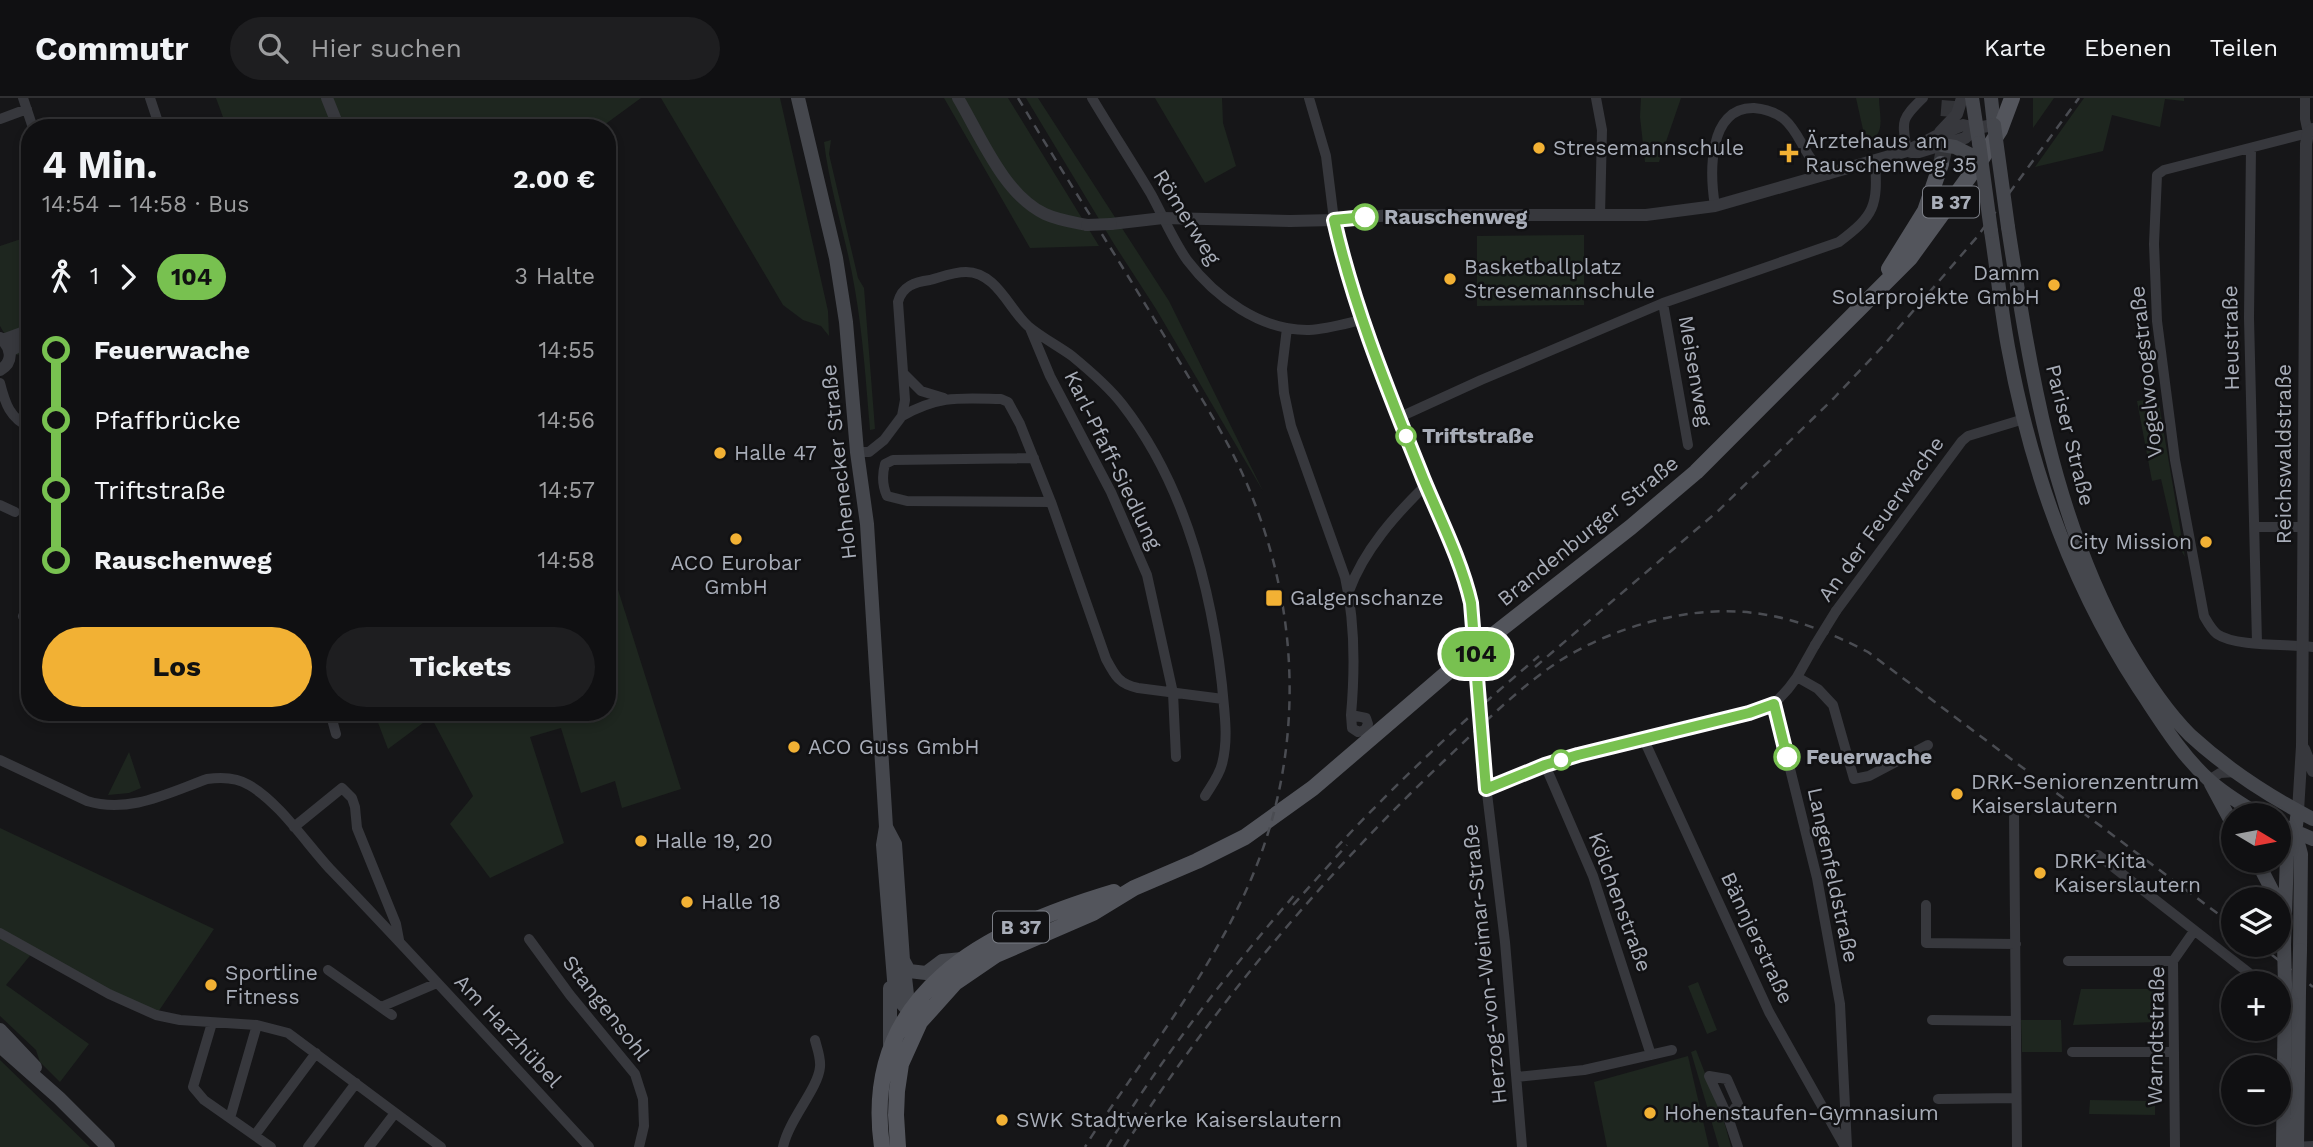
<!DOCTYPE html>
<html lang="de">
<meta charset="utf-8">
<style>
:root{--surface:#101012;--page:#1e1e20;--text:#f1f3f6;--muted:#9c9d9f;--line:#303032;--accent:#f2b134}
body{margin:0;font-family:"Work Sans",sans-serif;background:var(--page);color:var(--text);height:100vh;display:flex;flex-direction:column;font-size:26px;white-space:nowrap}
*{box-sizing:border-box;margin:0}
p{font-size:23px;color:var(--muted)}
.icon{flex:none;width:38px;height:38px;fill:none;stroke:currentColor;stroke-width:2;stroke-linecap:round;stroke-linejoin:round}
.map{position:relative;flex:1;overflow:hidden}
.sheet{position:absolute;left:21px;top:21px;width:595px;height:602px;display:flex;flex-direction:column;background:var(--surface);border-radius:28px;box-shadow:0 4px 10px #0003,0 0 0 2px var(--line)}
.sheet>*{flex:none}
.badge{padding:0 14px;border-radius:23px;font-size:24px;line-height:46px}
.needle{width:46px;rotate:100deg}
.buttons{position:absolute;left:2221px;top:705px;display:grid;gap:14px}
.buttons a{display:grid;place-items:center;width:70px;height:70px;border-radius:50%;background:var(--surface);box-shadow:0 4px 10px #0003,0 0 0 2px var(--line);font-size:35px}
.map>.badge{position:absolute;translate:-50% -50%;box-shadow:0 0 0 4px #fff}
.legs{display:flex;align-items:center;gap:10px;height:77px;padding:0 21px;font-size:23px}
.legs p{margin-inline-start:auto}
.overview{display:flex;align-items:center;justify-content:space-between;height:119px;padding:0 21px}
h1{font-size:38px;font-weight:700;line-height:52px}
.button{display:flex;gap:14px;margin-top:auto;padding:14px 21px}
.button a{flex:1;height:80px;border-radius:42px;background:var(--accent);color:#111;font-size:28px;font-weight:700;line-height:80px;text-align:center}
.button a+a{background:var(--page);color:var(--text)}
ul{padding:0 21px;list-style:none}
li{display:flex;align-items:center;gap:24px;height:70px;font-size:26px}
li i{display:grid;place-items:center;width:10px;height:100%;margin:0 9px;background:currentColor}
li i::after{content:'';width:18px;height:18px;margin:-9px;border:5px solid;border-radius:50%;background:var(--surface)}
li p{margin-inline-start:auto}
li:first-child i{background:linear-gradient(#0000 50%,currentColor 0)}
li:last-child i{background:linear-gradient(currentColor 50%,#0000 0)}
header{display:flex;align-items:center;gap:42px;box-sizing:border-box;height:98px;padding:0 35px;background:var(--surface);border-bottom:2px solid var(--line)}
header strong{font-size:33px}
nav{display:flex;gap:38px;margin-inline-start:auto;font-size:24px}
.search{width:490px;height:63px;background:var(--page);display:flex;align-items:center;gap:18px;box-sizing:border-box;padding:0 24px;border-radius:38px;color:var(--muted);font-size:26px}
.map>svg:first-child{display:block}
.green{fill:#1e261f}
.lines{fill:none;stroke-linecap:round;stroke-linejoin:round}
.primary-tunnel{stroke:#333438;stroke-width:16;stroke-dasharray:16 8;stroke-linecap:butt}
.minor{stroke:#37383d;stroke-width:10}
.tertiary{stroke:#37383d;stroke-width:12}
.secondary{stroke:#45474d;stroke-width:14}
.primary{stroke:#53555c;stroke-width:16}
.rail{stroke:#4a4c52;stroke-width:2.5;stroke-dasharray:9 7;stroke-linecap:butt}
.minor-bridge{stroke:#37383d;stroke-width:10}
.tertiary-bridge{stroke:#37383d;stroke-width:12}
.secondary-bridge{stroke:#45474d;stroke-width:14}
.line-1-casing{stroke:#fff;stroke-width:16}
.line-1{stroke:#78c150;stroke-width:10}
.poi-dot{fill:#f2b134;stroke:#111113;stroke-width:2.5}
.stop-1-dot{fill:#fff;stroke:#78c150;stroke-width:3.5}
.labels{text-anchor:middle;stroke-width:5;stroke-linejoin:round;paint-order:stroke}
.shield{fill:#111113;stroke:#7b7e86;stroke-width:2}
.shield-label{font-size:19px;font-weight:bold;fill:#a8adb8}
.poi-label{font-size:21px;fill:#a8adb8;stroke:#111113;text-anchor:start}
.street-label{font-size:21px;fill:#a8adb8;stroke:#111113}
.stop-label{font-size:21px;font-weight:bold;fill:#a8adb8;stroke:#111113;text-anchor:start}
</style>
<header>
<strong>Commutr</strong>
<div class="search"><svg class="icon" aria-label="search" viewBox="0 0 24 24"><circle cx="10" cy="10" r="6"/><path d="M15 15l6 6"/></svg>Hier suchen</div>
<nav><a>Karte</a><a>Ebenen</a><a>Teilen</a></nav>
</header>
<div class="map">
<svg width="2313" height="1049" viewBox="0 0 2313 1049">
<rect width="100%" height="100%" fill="#161618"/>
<path class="green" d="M216,0H641L600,30H227Z
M661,0H780L828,213L829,238L821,228L803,222L783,207Z
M944,0H1008L1099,148L1030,150Z
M1026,0H1038L1169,203L1263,393L1156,211L1114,146Z
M1155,0H1222L1223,25L1236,68L1205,85Z
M1641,0H1681L1659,64H1645L1640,19Z
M1856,0H1879C1879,15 1886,36 1870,42L1864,36Z
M2033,0H2054L2033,30Z
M2084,0H2184V3L2165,1L2160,29L2112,17L2103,53L2035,69Z
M831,42L829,56L858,180L864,190L875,331L870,332C866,285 863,238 855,192C847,142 830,94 824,44Z
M1584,137V207L1477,208V138Z
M30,138V254L17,257L0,228V148Z
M2158,300L2185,459L2175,442L2161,381L2152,383L2137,303Z
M607,457L681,691L622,710L615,683L581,695L561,630L530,639L564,745L490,780L450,726L473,698L431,619L388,651L374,614H607Z
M129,654L141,690L129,695L108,697Z
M0,730L214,831L156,917L33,854L6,887L89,946L60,984L40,964L36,952L0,918Z
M1698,884L1717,932L1707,936L1688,888Z
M2081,891H2158L2156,924L2073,927Z
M2021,922H2061L2062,954H2022Z
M1696,952L1725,1027L1731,1049H1719L1691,954Z
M1688,958L1709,1049H1607L1594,984Z
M0,962L90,1049H0Z
M2090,1002L2155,1003V1017L2089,1016Z"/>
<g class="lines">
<path class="primary-tunnel" d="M1941,66L1947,37L1950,0"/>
<path class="minor" d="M23,0L33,30
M150,0L160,30
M1092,0C1111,32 1132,64 1151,96C1163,118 1173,142 1187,162C1215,199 1261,233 1309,232C1327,231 1344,226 1361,222
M1309,0L1326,58L1334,122L1343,162L1361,222L1416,362L1466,483L1471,505L1473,527
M1596,0L1602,32L1600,118
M2305,0V21L2308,35L2164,72L2157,77L2154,146L2157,223L2175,362L2204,518C2208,525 2211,531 2217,536C2235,549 2289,546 2313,549
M0,21L27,11
M2251,50L2249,220L2257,545
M1907,53C1902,23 1900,22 1923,0
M1715,108C1710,77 1707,9 1754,10C1766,11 1775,14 1784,21C1797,32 1802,49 1812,62C1816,67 1823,72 1828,77
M1663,205L1688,347
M1030,230L1050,278L1111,394L1147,477L1173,595L1176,659
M1287,230L1282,271L1284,295L1291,328L1345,479C1355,523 1355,572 1351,617
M904,276L921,293L944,300
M0,285C5,305 10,321 30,329
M902,318C940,297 959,300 1001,301L1008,304L1020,326L1051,404L1106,561C1115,578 1119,586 1138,590L1223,601
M1400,319L1481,282L1663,205L1839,144C1875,117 1878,108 1875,63
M857,354H869L884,342L902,318L905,302L898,204C902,188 915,184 930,182C941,179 954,174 966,174C996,174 1009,211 1028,228C1041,239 1058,248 1072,258C1089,272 1108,288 1122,306C1183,384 1211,489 1222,587C1224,612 1229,640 1222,666C1219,678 1211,688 1205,698
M1034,360L893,362L885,366C882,377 882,387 887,398L907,403L1051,404
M0,407L15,414
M2255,429H2303
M1349,493C1364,452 1395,417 1426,387
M30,503L23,518L30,522
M1836,513L1962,343L1968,338L2024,321
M1797,579L1818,591L1833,607L1854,681L1869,678L1928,647
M1774,606L1817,780L1840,906L1847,1049
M330,614L336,636
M1351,617L1366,620L1368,626L1365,632L1358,634L1352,630Z
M1644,642L1769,914L1845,1049
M0,662L87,703C129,716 168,695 207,681C221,679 236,679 249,687C279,704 306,745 330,771C418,862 503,956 589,1049
M1545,667L1593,778L1651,957
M2209,682L2220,675L2236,674
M1486,687L1505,844L1522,1049
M1486,691L1545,667L1578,657L1749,615L1774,606L1788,591L1797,579L1815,547
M2014,714L2017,1049
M294,729L342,690L352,700L355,709L357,730L396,826L399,842
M2098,757L2249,875
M1926,807V845L2016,846
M0,835L109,896L156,917L180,922L257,927L288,935L441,1049
M529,841L570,897L635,976L643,1001L644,1028L639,1049
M2068,863H2173
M328,872L392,917
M381,909L437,885
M1932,922L2016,923
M212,925L193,989L204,1002L271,1049
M2072,954H2174
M1517,979L1584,972L1672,952
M1938,1001L2016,1000
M1728,1019L1738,1006L1727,981L1709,978L1728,1019L1738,1049
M230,1020L257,927
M255,1037L316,955
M308,1049L356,985
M369,1049L395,1015
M783,1049C789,1021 818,991 820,969C821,960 817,950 815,942
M2175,1049L2173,863L2194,833
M2293,1049L2313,1048"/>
<path class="tertiary" d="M327,0L339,30
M958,0C980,37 1004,97 1045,116C1058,122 1072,124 1087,127
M1940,34L1957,16L1962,0
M1911,54H1919L1965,40L1976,30
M1111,126L1163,120L1290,123L1334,122L1391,117H1646L1715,108L1907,53L1936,38L1963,27L1976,30L1994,27
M0,240C12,249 14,264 0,272
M3,242L30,232
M10,253L30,241
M2304,651L2313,673
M2298,713L2302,648L2306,46L2308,35L2313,31"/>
<path class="secondary" d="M798,0L836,160L846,224L857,354L867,426L886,729L883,747L895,894L900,903L916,921
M1972,0L1979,45
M1991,0L1994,27
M1942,47L1955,49L1973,58
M2008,129C2030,272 2053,419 2125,547C2143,578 2164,611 2190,637C2226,670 2270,699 2313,721
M1991,133C1997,172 2001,211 2008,249C2030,369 2071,486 2138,589C2159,620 2180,656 2209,682C2224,696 2243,707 2261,718
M2211,686L2233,727
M2278,726L2313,741
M886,729L895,746L903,862L909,914
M2295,734L2301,756L2300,852
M2257,763L2277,802
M2284,847L2287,756L2295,734L2298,713
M903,862L909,873L926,875L942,863L962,861
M890,890V946
M0,932L35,969
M0,948L59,1000L108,1049
M2283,1049L2285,887
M2297,1049L2299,894"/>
<path class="primary" d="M1889,171L1925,113L1941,66
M882,1049C860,894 987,832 1114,794
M898,1049L896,1017L897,993L901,966L920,924L955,885L996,857L1093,815L1134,790L1197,763L1245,739L1313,690L1469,556L1631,429L1696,374L1910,160L1979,65L2000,32L2012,0"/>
<path class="rail" d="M1018,0C1068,84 1122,166 1172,251C1200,299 1233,348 1253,401C1301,522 1303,658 1252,779C1222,850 1178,913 1134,976C1118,1000 1100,1024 1085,1049
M1535,569L1718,413L1834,300L1883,248L1977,139L2079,0
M1336,750C1400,681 1468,618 1539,558
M1293,807L1347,747
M2259,847L2313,889
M1107,1049C1162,959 1228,874 1297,794
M1124,1049C1213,908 1324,777 1445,662C1479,630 1513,595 1552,568C1582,547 1619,532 1653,523C1736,502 1794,516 1868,554L2233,827"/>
<path class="minor-bridge" d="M1473,527L1485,679
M1815,547L1836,513"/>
<path class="tertiary-bridge" d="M1087,127L1111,126"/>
<path class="secondary-bridge" d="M1994,27L2008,129
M1979,45L1991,133
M2284,847L2285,887
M2299,894L2300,852"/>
</g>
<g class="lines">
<g class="line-1-casing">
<path id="line-1" d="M1365,119L1334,122C1354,211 1389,295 1423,380C1440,421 1461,462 1471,505L1486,691L1545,667L1578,657L1749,615L1774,606L1787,659"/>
</g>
<use href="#line-1" class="line-1"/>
</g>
<g class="poi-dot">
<circle cx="1539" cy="50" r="7"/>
<path d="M1785.5 44.5h7v7h7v7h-7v7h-7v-7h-7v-7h7z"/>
<circle cx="1450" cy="181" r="7"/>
<circle cx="2054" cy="187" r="7"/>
<circle cx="720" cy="355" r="7"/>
<circle cx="736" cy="441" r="7"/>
<circle cx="2206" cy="444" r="7"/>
<rect x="1265" y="491" width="18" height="18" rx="3.5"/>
<circle cx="794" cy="649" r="7"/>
<circle cx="1957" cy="696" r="7"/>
<circle cx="641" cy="743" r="7"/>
<circle cx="2040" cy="775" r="7"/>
<circle cx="687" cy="804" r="7"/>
<circle cx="211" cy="887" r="7"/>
<circle cx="1650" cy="1015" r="7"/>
<circle cx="1002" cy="1022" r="7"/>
</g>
<g class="stop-1-dot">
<circle cx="1365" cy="119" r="12"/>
<circle cx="1406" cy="338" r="9"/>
<circle cx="1787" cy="659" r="12"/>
<circle cx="1561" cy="662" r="9"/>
</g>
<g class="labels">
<g class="shield">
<rect x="1923" y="88.5" width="56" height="31" rx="5"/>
<rect x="993" y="813.5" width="56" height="31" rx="5"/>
</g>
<g class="shield-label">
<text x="1951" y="111">B 37</text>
<text x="1021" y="836">B 37</text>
</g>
<g class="poi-label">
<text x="1805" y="50">Ärztehaus am<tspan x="1805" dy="24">Rauschenweg 35</tspan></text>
<text x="1553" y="57">Stresemannschule</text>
<text x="1464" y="176">Basketballplatz<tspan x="1464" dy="24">Stresemannschule</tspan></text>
<text x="2040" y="182" text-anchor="end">Damm<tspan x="2040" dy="24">Solarprojekte GmbH</tspan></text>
<text x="734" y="362">Halle 47</text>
<text x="2192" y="451" text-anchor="end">City Mission</text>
<text x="736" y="472" text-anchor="middle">ACO Eurobar<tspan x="736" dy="24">GmbH</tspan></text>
<text x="1290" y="507">Galgenschanze</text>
<text x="808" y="656">ACO Guss GmbH</text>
<text x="1971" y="691">DRK-Seniorenzentrum<tspan x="1971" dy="24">Kaiserslautern</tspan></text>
<text x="655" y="750">Halle 19, 20</text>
<text x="2054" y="770">DRK-Kita<tspan x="2054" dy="24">Kaiserslautern</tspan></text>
<text x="701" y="811">Halle 18</text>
<text x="225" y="882">Sportline<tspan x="225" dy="24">Fitness</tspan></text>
<text x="1664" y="1022">Hohenstaufen-Gymnasium</text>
<text x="1016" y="1029">SWK Stadtwerke Kaiserslautern</text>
</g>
<g class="street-label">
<text transform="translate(1187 119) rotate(58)" y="7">Römerweg</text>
<text transform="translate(2231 240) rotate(-91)" y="7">Heustraße</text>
<text transform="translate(1695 273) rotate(80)" y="7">Meisenweg</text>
<text transform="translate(2146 274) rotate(-96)" y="7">Vogelwoogstraße</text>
<text transform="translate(2070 337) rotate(76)" y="7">Pariser Straße</text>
<text transform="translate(2284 356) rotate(-90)" y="7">Reichswaldstraße</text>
<text transform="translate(1113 362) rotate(64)" y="7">Karl-Pfaff-Siedlung</text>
<text transform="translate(839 364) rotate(-96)" y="7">Hohenecker Straße</text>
<text transform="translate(1881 421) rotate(-54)" y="7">An der Feuerwache</text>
<text transform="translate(1588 433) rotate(-39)" y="7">Brandenburger Straße</text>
<text transform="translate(1833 777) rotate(78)" y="7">Langenfeldstraße</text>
<text transform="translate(1620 804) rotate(70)" y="7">Kölchenstraße</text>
<text transform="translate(1757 840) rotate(65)" y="7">Bännjerstraße</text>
<text transform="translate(1485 866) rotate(-96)" y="7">Herzog-von-Weimar-Straße</text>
<text transform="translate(606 910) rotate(52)" y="7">Stangensohl</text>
<text transform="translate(508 933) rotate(47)" y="7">Am Harzhübel</text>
<text transform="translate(2156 938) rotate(-89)" y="7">Warndtstraße</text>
</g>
<g class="stop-label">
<text x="1384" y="126">Rauschenweg</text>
<text x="1422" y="345">Triftstraße</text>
<text x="1806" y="666">Feuerwache</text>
</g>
</g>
</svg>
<div class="buttons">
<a><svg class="needle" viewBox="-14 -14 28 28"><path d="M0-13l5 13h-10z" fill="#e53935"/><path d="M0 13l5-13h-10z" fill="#9c9d9f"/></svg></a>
<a><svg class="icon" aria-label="layers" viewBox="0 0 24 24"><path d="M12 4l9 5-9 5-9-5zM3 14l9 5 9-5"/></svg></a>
<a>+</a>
<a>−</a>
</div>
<b class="badge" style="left:1476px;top:556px;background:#78c150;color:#111">104</b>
<section class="sheet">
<div class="overview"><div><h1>4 Min.</h1><p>14:54 – 14:58 · Bus</p></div><b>2.00 €</b></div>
<div class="legs"><svg class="icon" aria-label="walk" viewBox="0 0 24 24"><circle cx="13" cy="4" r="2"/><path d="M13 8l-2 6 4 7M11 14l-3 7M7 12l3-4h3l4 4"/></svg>1<svg class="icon" aria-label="forward" viewBox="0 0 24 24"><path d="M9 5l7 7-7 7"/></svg><b class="badge" style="background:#78c150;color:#111">104</b><p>3 Halte</p></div>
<ul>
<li><i style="color:#78c150"></i><b>Feuerwache</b><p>14:55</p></li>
<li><i style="color:#78c150"></i><span>Pfaffbrücke</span><p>14:56</p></li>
<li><i style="color:#78c150"></i><span>Triftstraße</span><p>14:57</p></li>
<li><i style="color:#78c150"></i><b>Rauschenweg</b><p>14:58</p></li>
</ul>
<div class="button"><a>Los</a><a>Tickets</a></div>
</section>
</div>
